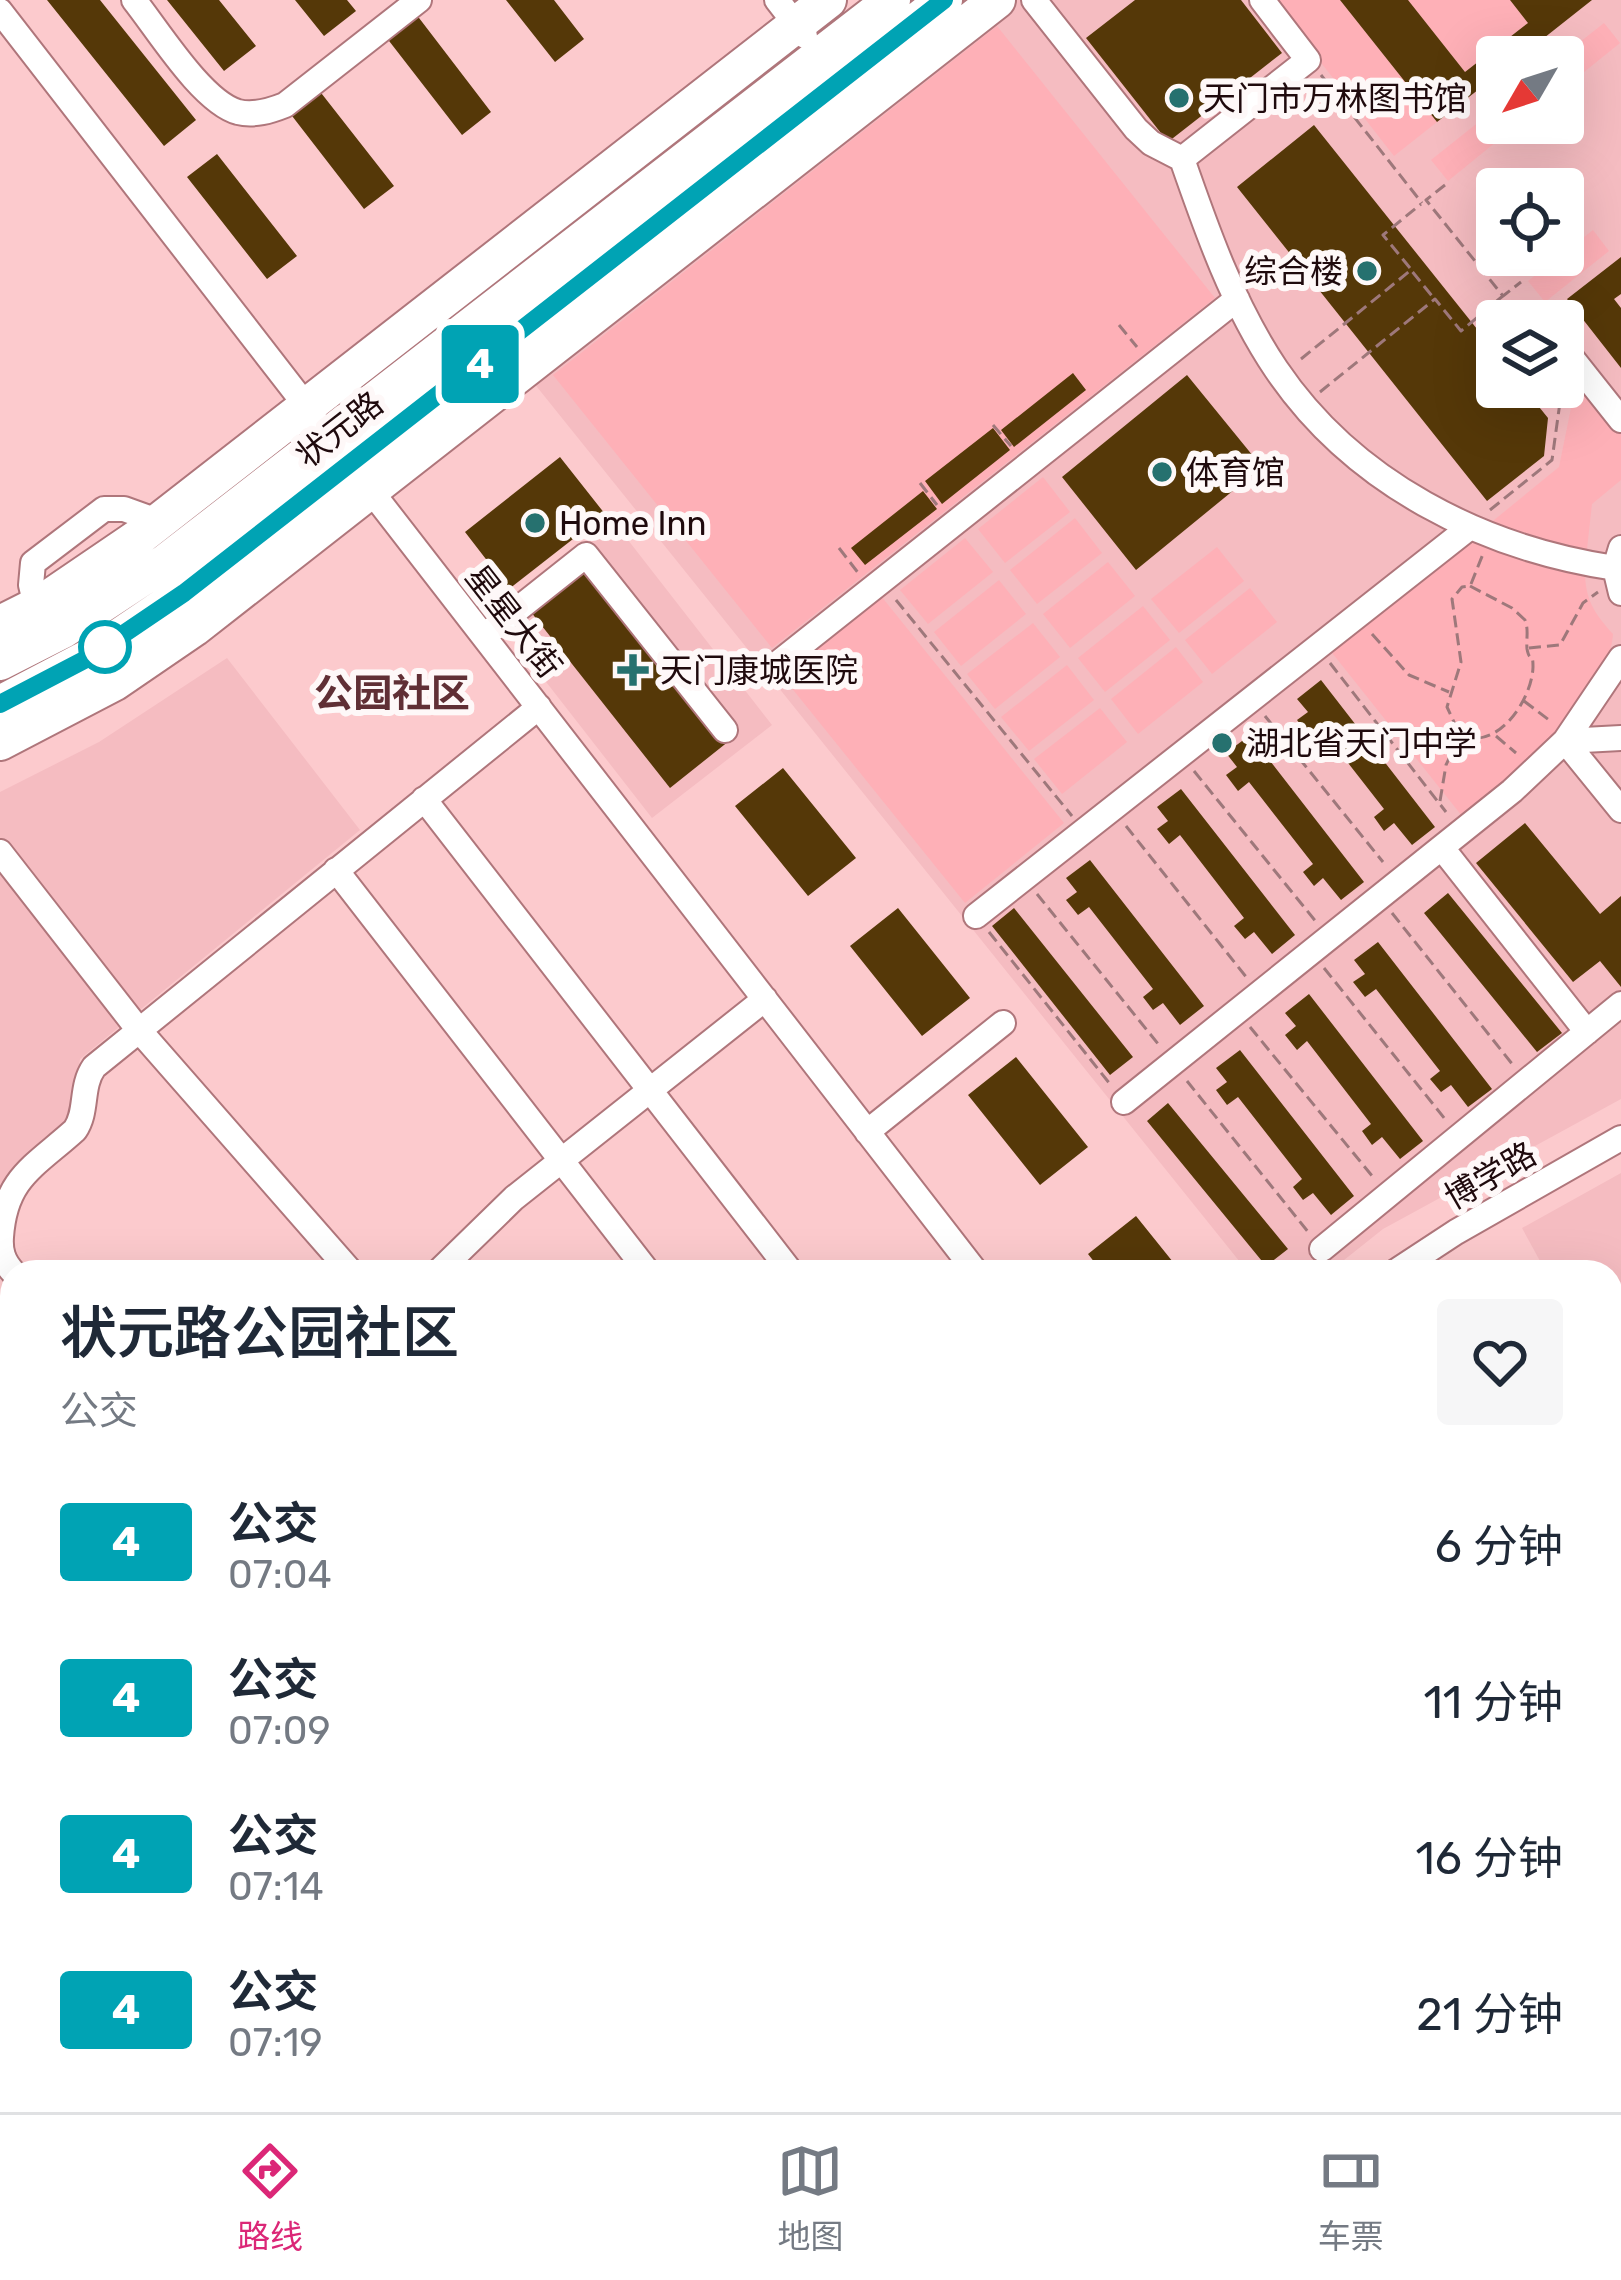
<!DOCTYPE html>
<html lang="zh">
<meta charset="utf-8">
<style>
:root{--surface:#fff;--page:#f6f6f7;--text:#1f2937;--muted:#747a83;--line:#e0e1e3;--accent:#db2777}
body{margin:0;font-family:Rubik,"Noto Sans SC",sans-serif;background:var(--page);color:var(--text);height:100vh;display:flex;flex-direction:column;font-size:45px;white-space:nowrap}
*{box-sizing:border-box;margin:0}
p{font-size:39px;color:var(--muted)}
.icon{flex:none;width:66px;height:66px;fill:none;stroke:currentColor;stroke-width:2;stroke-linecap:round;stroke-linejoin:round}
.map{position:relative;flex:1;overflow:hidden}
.side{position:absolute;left:0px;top:1260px;width:1623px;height:852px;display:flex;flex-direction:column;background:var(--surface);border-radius:36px 36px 0 0;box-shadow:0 12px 48px #0002}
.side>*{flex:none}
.badge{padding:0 24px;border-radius:9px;font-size:42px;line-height:78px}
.needle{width:78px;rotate:231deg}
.controls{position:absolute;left:1476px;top:36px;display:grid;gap:24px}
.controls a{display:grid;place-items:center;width:108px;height:108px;border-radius:12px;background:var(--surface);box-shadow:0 12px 48px #0002;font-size:60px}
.map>.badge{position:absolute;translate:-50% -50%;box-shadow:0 0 0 6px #fff}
.round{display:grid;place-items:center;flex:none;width:126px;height:126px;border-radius:12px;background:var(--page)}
.headline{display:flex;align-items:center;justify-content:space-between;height:204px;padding:0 60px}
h1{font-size:57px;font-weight:600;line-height:90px}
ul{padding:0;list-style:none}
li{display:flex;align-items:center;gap:36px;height:156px;padding:0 60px}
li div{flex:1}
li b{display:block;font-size:45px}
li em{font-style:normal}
li .badge{min-width:132px;font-weight:700;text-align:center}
.menu{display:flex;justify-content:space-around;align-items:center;height:168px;border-top:3px solid var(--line);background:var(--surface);font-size:33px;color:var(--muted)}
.menu a{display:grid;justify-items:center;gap:6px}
.menu .selected{color:var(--accent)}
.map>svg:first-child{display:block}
.built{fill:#f5bcc1;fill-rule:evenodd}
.green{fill:#feb0b7}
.water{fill:#8cbaf1}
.building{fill:#553808}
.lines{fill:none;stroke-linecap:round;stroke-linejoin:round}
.minor-casing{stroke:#af767b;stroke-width:28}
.highway-casing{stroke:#af767b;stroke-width:40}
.path{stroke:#9e787b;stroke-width:3;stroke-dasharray:12 6;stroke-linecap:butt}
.minor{stroke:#fff;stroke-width:24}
.highway{stroke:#fff;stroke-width:36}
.line-casing{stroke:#fff;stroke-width:27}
.line{stroke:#00a3b4;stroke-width:18}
.poi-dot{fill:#26716f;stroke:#fef8f8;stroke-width:4.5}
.stop-dot{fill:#fff;stroke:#00a3b4;stroke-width:6}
.labels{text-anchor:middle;stroke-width:12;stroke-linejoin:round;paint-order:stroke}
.poi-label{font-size:33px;fill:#1f0a0d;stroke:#fef8f8;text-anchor:start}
.street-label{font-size:33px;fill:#1f0a0d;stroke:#fef8f8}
.quarter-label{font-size:39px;font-weight:bold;fill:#602f35;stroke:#fef8f8}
</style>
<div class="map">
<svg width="1621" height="2112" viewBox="0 0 1621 2112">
<rect width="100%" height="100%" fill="#fccacd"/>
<path class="built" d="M1008,0H1621V1099L1383,1229L1329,1272H1248L529,377ZM1497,57H1563V123H1497ZM1497,189H1563V255H1497ZM1497,321H1563V387H1497Z
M614,522L772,725L652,818L494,615Z
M227,658L360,830L80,1059L70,1122L0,1187V792L99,742Z
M1621,1173V1409L1611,1391V1272H1546L1522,1228Z"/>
<path class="green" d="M1272,0H1340L1437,122L1394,156Z
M1408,0H1510L1528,23L1465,72Z
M1604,23L1620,43L1563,89L1561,57Z
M997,26L1215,298L772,648L553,375Z
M1495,109L1497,123H1507L1512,129L1448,181L1431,160Z
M1593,230L1609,251L1545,302L1528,281Z
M1589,390L1621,431V480L1592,504L1586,558L1488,525L1559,467L1572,403Z
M1043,477L1070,512L1005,563L978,529Z
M1075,518L1102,553L1037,604L1010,570Z
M965,538L993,572L928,624L900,590Z
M1471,538L1585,571C1585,599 1594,613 1613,634C1610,695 1511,780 1466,821L1329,649Z
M1217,547L1244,581L1179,633L1151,599Z
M1108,562L1135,596L1070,648L1043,614Z
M999,580L1026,614L961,666L934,632Z
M1250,588L1277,622L1212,674L1185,640Z
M881,596L1064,823L965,903L782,676Z
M1143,606L1170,640L1105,692L1078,658Z
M1033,623L1060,657L995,709L967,674Z
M1176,647L1203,682L1138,734L1111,699Z
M1067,665L1094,700L1029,751L1001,717Z
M1100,708L1127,742L1062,794L1034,759Z
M12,2050V2100H708L723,2112H0V2059Z"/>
<path class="water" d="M0,1595L12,1603V1800L0,1793Z
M79,2100H658L677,2112H70Z"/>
<path class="building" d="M47,0H100L196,120L164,146Z
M167,0H219L256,46L224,71Z
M295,0H347L356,11L324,36Z
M506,0H554L584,39L555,62Z
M1135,0H1241L1282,53L1168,142L1086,38Z
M1340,0H1408L1465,72L1528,23L1510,0H1592L1520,57H1497V75L1437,122Z
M416,14L491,112L462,135L386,37Z
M318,89L394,186L364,209L289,112Z
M1314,125L1497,354V387H1523L1548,418L1544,456L1487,501L1237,187Z
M217,154L297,256L267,279L187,177Z
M1621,257V294L1614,299L1621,308V368L1567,299Z
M1073,373L1086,390L1014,447L1001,430Z
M1187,375L1262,467L1136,570L1062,477Z
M993,428L1010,450L942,504L925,481Z
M560,457L605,514L509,589L465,532Z
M923,491L937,509L865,565L851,548Z
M585,560L729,741L670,788L527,607Z
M1321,680L1435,827L1412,845L1394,823L1384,831L1374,817L1384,809L1320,727L1309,736L1297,720L1308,712L1297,699Z
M1250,735L1364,882L1341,900L1323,878L1314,886L1303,872L1313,864L1249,782L1238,791L1226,775L1237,767L1226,753Z
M783,768L856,858L808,896L735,806Z
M1181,789L1295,935L1272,954L1254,932L1245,939L1234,926L1244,918L1180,835L1169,844L1157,829L1168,821L1157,807Z
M1525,823L1600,914L1621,896V987L1600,961L1573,982L1476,863Z
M1090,860L1204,1006L1180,1025L1163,1003L1153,1010L1143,997L1153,989L1089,907L1078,915L1066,900L1077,892L1066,878Z
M1448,893L1562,1033L1537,1052L1424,913Z
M898,908L970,998L922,1036L850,946Z
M1014,908L1133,1057L1110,1075L992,926Z
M1378,942L1492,1089L1468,1107L1451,1085L1441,1092L1430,1079L1440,1071L1376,989L1365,997L1353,982L1365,974L1354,960Z
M1309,994L1423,1141L1400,1159L1382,1137L1372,1145L1362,1131L1371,1124L1307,1041L1297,1050L1285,1035L1296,1026L1285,1013Z
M1240,1050L1354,1196L1331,1215L1313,1193L1303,1200L1293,1187L1302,1179L1238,1097L1227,1105L1216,1090L1227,1082L1216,1068Z
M1016,1057L1088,1147L1040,1185L968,1095Z
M1168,1103L1288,1249L1266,1266L1147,1121Z
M1136,1216L1181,1272H1102L1088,1254Z"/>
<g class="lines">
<g class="minor-casing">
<path id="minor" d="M134,0C158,30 202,102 238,112C254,116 270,111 285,105L419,0
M777,0L805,36
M1034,0L1136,129L1151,143L1182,159C1207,231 1233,305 1276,369C1353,483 1482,548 1615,568
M0,11L314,416
M1182,159L1308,60L1262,0
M1537,314L1543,321
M1563,347L1621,420
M364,482L976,1272
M1621,548L1615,568L1621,593
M36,606L31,585L33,563L104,509H124L160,522
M484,636L586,555L725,730
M777,664L1237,299
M1565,741L1621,810
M1565,741L1621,738
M424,799L791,1272
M1442,848L1587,1032
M0,852L138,1029L351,1272
M336,870L648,1272
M976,916L1470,527
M1124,1102L1512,791L1565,741L1621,658
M867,1132L1003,1023
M1322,1249L1621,1004
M13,1272C3,1261 0,1251 1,1237C5,1178 34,1167 75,1130C88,1111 80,1087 94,1067L539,707
M438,1272L514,1198L765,999
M1395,1272L1456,1232L1621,1138
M1005,2100L1010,2112
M1140,2100L1149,2112
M1411,2100L1421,2112
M1593,2100L1603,2112"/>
</g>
<g class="highway-casing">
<path id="highway" d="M0,624L42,603L139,537L828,0
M0,662L63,630L166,562L892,0
M0,704L88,658L184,593L944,0
M0,742L115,682L194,628L997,0"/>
</g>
<path class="path" d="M1321,75L1422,203
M1445,185L1426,200L1503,296L1521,282
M1410,268L1383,235L1421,204
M1119,325L1137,347
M1301,359L1411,270L1432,296
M1320,392L1435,299L1461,331L1504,295
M993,425L1011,446
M920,483L937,505
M1490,510L1552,460L1561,395L1555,387
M839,548L859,574
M1471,584L1483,554
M1470,586L1512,608L1525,620C1529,631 1526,638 1527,649C1530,664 1533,650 1533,667C1532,700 1497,752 1460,735L1447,707L1461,662L1452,599L1462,587Z
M896,600L1072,816
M1372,634L1409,675L1449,692
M1529,648L1560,645L1583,603L1598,592
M1330,663L1446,812
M1524,701L1549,720
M1265,716L1383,862
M1496,736L1516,753
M1194,771L1317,923
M1440,801L1446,765L1459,737
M1126,826L1247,978
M1037,894L1159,1045
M1392,913L1513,1065
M989,932L1110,1084
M1324,968L1445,1119
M1250,1027L1373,1177
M1187,1081L1309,1233
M723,2100L738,2112"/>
<use href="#minor" class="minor"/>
<use href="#highway" class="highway"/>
</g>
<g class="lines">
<g class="line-casing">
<path id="line" d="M0,704L88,658L184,593L944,0"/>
</g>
<use href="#line" class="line"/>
</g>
<g class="poi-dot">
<circle cx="1179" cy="98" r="12"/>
<circle cx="1367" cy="271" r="12"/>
<circle cx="1162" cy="472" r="12"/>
<circle cx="535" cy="523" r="12"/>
<path d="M627 652h12v12h12v12h-12v12h-12v-12h-12v-12h12z"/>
<circle cx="1222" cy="743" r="12"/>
</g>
<circle class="stop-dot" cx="105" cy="647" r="24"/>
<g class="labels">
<g class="poi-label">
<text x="1203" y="110">天门市万林图书馆</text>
<text x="1343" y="283" text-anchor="end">综合楼</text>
<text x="1186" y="484">体育馆</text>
<text x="559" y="535">Home Inn</text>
<text x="660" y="682">天门康城医院</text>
<text x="1246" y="755">湖北省天门中学</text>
</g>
<g class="street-label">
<text transform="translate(339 429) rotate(-38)" y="12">状元路</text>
<text transform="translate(514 621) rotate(52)" y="12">星星大街</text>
<text transform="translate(1490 1175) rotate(-30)" y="12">博学路</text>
</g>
<g class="quarter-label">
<text x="392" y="707">公园社区</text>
</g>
</g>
</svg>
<div class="controls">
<a><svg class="needle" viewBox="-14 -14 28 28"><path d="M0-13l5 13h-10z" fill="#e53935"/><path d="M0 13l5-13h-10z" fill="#747a83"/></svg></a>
<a><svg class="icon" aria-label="locate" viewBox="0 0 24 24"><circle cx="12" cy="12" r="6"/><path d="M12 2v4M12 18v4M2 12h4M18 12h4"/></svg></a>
<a><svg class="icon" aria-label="layers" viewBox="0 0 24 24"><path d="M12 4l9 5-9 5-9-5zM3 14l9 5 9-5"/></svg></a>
</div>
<b class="badge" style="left:480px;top:364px;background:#00a3b4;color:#fff">4</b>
<section class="side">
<div class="headline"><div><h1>状元路公园社区</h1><p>公交</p></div><a class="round"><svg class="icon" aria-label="heart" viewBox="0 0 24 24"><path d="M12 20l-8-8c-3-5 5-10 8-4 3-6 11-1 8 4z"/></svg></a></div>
<ul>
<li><span class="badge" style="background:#00a3b4;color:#fff">4</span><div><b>公交</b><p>07:04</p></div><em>6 分钟</em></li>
<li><span class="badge" style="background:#00a3b4;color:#fff">4</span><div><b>公交</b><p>07:09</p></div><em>11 分钟</em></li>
<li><span class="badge" style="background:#00a3b4;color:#fff">4</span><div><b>公交</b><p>07:14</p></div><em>16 分钟</em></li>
<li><span class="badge" style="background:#00a3b4;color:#fff">4</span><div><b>公交</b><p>07:19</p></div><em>21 分钟</em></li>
</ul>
</section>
</div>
<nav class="menu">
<a class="selected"><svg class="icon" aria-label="directions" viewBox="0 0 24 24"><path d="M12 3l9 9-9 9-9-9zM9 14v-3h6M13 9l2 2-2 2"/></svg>路线</a>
<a><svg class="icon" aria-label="map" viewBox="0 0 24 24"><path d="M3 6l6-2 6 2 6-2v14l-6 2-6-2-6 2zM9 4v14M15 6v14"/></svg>地图</a>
<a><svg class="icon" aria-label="tickets" viewBox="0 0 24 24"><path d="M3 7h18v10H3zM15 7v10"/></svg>车票</a>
</nav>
